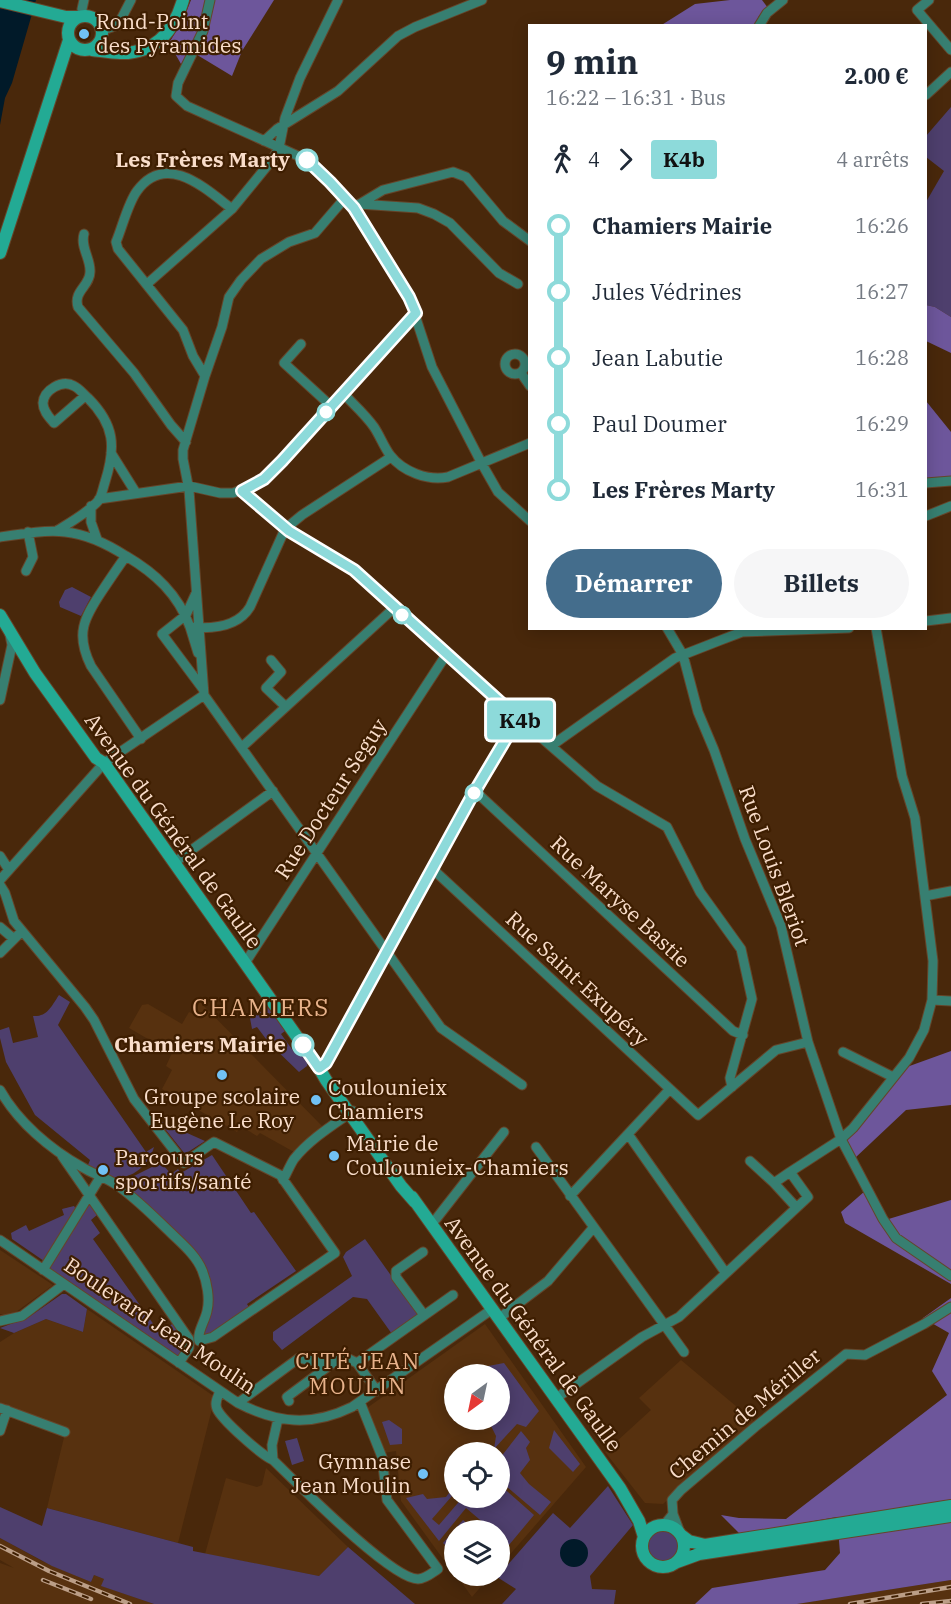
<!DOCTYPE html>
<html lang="fr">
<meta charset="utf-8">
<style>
:root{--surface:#fff;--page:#f6f6f7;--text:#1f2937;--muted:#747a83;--accent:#446d8c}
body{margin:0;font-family:"IBM Plex Serif",serif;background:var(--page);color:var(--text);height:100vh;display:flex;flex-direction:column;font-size:22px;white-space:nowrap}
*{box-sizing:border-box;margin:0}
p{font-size:20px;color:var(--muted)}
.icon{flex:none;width:33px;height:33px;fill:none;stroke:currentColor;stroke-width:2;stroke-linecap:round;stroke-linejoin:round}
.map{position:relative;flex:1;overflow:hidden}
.details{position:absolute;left:528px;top:24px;width:399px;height:606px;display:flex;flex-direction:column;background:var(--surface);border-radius:0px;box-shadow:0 3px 15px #0003}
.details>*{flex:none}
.badge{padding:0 12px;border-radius:4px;font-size:21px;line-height:39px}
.needle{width:39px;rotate:213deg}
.buttons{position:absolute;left:444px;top:1364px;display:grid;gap:12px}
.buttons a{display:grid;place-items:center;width:66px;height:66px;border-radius:50%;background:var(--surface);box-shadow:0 3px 15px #0003;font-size:30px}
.map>.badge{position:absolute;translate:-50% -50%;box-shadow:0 0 0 3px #fff}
.legs{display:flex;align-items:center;gap:9px;height:66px;padding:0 18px;font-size:20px}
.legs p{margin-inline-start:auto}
.headline{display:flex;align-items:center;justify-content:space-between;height:102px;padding:0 18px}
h1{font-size:33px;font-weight:800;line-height:45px}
.button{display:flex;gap:12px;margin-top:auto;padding:12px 18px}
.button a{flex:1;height:69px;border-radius:36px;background:var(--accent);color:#fff;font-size:24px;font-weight:800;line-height:69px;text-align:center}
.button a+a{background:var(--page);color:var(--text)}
ul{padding:0 18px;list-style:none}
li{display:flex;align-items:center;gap:21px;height:66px;font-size:22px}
li i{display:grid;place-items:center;width:9px;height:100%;margin:0 8px;background:currentColor}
li i::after{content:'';width:15px;height:15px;margin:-8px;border:4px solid;border-radius:50%;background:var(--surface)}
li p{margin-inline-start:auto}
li:first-child i{background:linear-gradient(#0000 50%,currentColor 0)}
li:last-child i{background:linear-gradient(currentColor 50%,#0000 0)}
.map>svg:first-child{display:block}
.built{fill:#57310f;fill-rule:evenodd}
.green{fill:#4e3f6d}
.forest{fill:#6d569b}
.water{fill:#011a29}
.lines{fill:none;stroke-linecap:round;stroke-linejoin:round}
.street-casing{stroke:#65452a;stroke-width:11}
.secondary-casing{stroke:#65452a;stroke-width:14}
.street{stroke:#377f71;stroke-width:9}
.secondary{stroke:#23aa94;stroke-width:12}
.rail-casing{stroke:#bb9e87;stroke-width:4.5}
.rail{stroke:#3e1e01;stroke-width:2;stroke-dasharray:7;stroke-linecap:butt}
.line-1-casing{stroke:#fff;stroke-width:14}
.line-1{stroke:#8ddada;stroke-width:9}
.poi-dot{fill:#71c1f4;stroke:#3e1e01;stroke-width:2}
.stop-1-dot{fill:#fff;stroke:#8ddada;stroke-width:3}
.labels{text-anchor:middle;stroke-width:4.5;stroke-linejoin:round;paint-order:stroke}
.poi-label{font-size:21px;fill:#f9ddca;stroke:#3e1e01;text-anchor:start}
.stop-label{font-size:21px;font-weight:bold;fill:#f9ddca;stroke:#3e1e01;text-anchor:end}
.street-label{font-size:21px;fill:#f9ddca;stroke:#3e1e01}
.neighbourhood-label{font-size:22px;letter-spacing:1.5px;fill:#e7b28b;stroke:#3e1e01}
.quarter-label{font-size:24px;letter-spacing:1.5px;fill:#e7b28b;stroke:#3e1e01}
</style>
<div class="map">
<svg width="951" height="1604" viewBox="0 0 951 1604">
<rect width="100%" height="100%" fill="#49280b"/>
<path class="built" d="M200,1002L322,1126L294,1152L260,1133L257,1136L241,1126L237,1132L179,1099L176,1102L168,1097L170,1094L162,1089L172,1070L166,1066L172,1053L129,1028L142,1005L148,1004L182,1024L189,1012L193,1014Z
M0,1250L53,1285L16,1312L5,1315L0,1314Z
M87,1309L215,1397L178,1543L47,1508L66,1429L0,1405V1342L14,1333L46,1319L83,1332Z
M485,1324L586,1467L500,1566V1530H454V1574L401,1501L396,1451L384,1453L367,1408ZM454,1374H500V1419H454ZM454,1452H500V1497H454Z
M681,1360L755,1422L663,1504L645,1503L605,1452L651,1410L639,1398Z
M266,1468L348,1547L319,1576L205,1554L226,1478L257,1487L262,1485Z
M0,1538L42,1561L91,1582L94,1575L104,1579L102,1586L154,1604H0V1563L14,1568L0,1560Z
M456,1575H491L472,1597Z
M951,1580V1604H797L802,1603Z"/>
<path class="green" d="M951,107V317L935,307L926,305V202L944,171L926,157V136Z
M72,587L91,597L81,616L60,607L59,602L65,590Z
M59,995L70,1002L58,1025L146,1152L154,1147C149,1164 134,1179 115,1177C106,1177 96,1169 88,1165L90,1160L35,1115L6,1062L0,1038V1030L9,1027L13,1043L38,1037L33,1016C47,1017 51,1007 59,995Z
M266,1005L285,1031L281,1034L294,1052L298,1050L308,1062L307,1066L299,1072L269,1043L257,1027L252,1029L250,1018L261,1007Z
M158,1120L205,1141L185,1154Z
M212,1155L251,1213L254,1212L296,1271L247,1304L250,1309L212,1334L199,1336L209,1309L203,1268L123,1185L124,1181L158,1164L164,1166L171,1174L178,1169L181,1173Z
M87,1205H90L97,1215L91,1220L100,1233L93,1239L159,1332L174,1323L187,1345L179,1357L47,1268Z
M74,1206L76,1209L44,1261L12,1239L11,1233L26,1225L29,1231L64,1215L62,1209Z
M365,1239L417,1312V1316L392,1334L367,1299L353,1297L282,1350L273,1340V1332L352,1276L343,1257L346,1252Z
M62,1294H66L87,1309L83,1332L46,1319L14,1333L0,1328L29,1317Z
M504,1363L539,1411L526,1427L517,1424L494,1449L496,1436L488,1420L500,1419L501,1412L500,1410V1374H483V1367Z
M389,1420L402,1429V1444L390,1445L382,1422Z
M554,1430L580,1464L573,1472L549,1448Z
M521,1431L530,1442L526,1448L530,1460L520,1473L529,1484L551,1502L540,1515L500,1481V1458Z
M297,1438L304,1461L292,1465L285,1441Z
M500,1485L534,1515L509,1545L500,1536V1530H492L466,1508L439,1541L406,1498L423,1494L427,1499L446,1497L449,1493L452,1496L432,1519L439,1525L463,1497H475L470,1505L477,1497H500Z
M608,1486L633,1525L590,1576L592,1589L616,1590L614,1604H502L516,1589L497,1577L553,1513L570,1528Z
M0,1507L42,1526L47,1508L193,1547V1551L319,1576L348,1547L415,1604H154L101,1586L104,1579L94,1575L91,1582L52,1566L0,1538Z
M463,1520L475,1530H454V1554L443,1543Z
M647 1547a16 16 0 1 1 32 0a16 16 0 1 1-32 0Z"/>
<path class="forest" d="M191,0H274L242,51L232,76L189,50L181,64L169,43L183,20Z
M730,0H762L768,8L759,16L755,25L660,26L695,4Z
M926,305L935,307L951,317V353L926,341Z
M926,401L951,432V477L926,479Z
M951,1051V1105L906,1110L855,1158L847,1140L904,1068Z
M865,1191L882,1221L951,1200V1284L845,1223L841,1212Z
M951,1298V1580L797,1604H695L712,1588L825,1570L840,1553L837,1517L740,1534L721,1515L739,1518L786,1519L947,1395L932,1371L949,1333L923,1318Z"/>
<path class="water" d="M0,0H36L12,83L5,98L0,125Z
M560 1553a14 14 0 1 1 28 0a14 14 0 1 1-28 0Z"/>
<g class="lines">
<g class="street-casing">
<path id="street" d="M210,0L203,31L178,83L176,96L187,106L307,160L345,198L377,243L409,297L432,367L482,464L498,492L530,521
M929,0L917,10L951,50
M83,16L82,9L84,0
M759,26L767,13L783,0
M103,30L118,25L131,0
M926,95L951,72
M264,141L277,129L338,91L398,36L415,27L482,0
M359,204L418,208L434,214L450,223L499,273L518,284
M353,208L383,190L453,172L466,177L503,221L530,241
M232,209C206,189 166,151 137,191C128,203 122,228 116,242L118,249L183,330L193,356L205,376L183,450V459L189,490L204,695L441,1028L522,1085
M84,234C80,247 91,259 90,272C90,286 73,291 78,307L134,373L171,425L186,442
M147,284L232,209L272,160L279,148L285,118L300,78L338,0
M301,344L284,363L331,406
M505 364a10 10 0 1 1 20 0a10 10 0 1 1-20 0Z
M521,373L530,386
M205,376L222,327L229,297L241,280L261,259L289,242L315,233L345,198
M343,393C353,404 365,414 374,427C380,436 384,447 390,455C403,472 428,481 448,477L530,443
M111,453L136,493
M926,483L951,481
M242,491L289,531L354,570L446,655L597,786L667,827L700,892L741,949L752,999L730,1078L732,1087
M99,499L189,486L220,493H233L255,485L282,461L415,313
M91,506V522L97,539
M926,516L951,506
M58,530C71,522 89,512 99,500C102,495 103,488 105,482C116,447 115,425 88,398C84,395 79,388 74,386C62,379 44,390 43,403C43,411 49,417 54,423L85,396
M0,537C53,529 78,525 126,556C118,567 110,579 102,591C84,618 75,634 91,666L141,739
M126,556C155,573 178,594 190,627C211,629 238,627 250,607L285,529L302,515L391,457
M26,571L33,557L28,532
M196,593L186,615L162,634L203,689
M926,621L951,618
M190,627L198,653
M667,628L683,655L698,712L714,750L745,839L781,926L808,1042L841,1139L883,1219L896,1238L951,1276
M271,660L281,672L266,688L286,707
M0,700L12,645L10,635
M551,746L675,658L721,640L742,632L849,628
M242,747L394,608
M475,791L733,1031L743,1035
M0,856L9,870
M175,862L273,791
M432,871L437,873L698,1115L776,1050L808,1042
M0,880L104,763L204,695
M0,885L5,893L14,921L85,1007L94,1020L134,1099L184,1163L214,1142L280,1175L335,1253L213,1337L199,1341C197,1332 205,1321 207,1311C210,1299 207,1282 202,1270C196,1255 181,1243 170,1232C152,1215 135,1197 115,1184C105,1177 93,1174 82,1167C50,1149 18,1122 0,1090
M925,896L951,891
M0,927L14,939
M0,953L22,931
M245,963L446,655
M932,1000L951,1001
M843,1052L893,1077
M319,1068L326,1063L472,796L510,732L520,720
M628,1134L725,1272
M536,1147L684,1352
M62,1156L189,1339V1348L179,1363
M750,1161L774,1183
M790,1172L841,1139L853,1128L909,1058L924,1030L932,1000L933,961L915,818L902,776L876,628
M283,1180C287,1173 290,1165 294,1159C310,1139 333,1125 353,1111
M570,1196L670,1089
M430,1223L436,1219L504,1132
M0,1240L238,1403C277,1423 311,1427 352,1407L491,1310
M423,1252L396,1271V1277L424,1315
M43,1270L101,1176
M498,1319L548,1281L593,1228
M0,1321L22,1316L64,1284
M357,1363L453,1295
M220,1391C218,1397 214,1402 217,1409C222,1420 261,1455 273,1460
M555,1399L642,1337L679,1317L808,1197L790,1172L774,1183L796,1207
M289,1401L287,1397L334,1362
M238,1403L299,1358L322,1363L342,1358L349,1359L357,1363L377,1391
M0,1408L65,1432
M278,1419L272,1445L273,1460C296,1482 391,1579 418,1579C425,1579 432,1573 438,1569L387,1500L382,1457L360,1402
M0,1431L7,1410
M673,1514L672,1500L681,1490L755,1427L846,1354L865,1355L924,1324L951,1307
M664,1525L673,1514L681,1535"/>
</g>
<g class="secondary-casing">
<path id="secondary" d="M0,1L66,17H78
M68 33a17 17 0 1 1 34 0a17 17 0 1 1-34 0Z
M92,50C101,51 111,53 120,53C155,54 174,31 183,0
M0,253L69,40
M0,615L35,673L96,758L104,763L319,1068L326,1080L401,1186L415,1202
M412,1197L620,1488L639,1521L644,1537
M642 1546a21 21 0 1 1 42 0a21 21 0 1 1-42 0Z
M681,1535L689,1541L705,1545L951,1506
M677,1562L699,1554L951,1516"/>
</g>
<use href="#street" class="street"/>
<use href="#secondary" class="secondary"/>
<g class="rail-casing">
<path id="rail" d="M0,1546L49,1571L130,1604
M43,1580L91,1599
M850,1604L951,1587
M922,1604L951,1601"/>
</g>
<use href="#rail" class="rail"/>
</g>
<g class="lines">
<g class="line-1-casing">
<path id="line-1" d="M303,1045L319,1068L326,1063L472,796L510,732L520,720L354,570L289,531L242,491L264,479L282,461L416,313L409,297L354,208L330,182L307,160"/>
</g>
<use href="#line-1" class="line-1"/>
</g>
<g class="poi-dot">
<circle cx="84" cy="34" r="6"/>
<circle cx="222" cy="1075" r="6"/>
<circle cx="316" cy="1100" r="6"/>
<circle cx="334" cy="1156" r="6"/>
<circle cx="103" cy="1170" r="6"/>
<circle cx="423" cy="1474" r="6"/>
</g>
<g class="stop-1-dot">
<circle cx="307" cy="160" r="10"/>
<circle cx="326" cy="412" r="8"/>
<circle cx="402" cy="615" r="8"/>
<circle cx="474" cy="793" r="8"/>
<circle cx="303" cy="1045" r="10"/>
</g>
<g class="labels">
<g class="poi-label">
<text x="96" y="29">Rond-Point<tspan x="96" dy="24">des Pyramides</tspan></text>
<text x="328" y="1095">Coulounieix<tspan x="328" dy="24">Chamiers</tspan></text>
<text x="222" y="1104" text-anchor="middle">Groupe scolaire<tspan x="222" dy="24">Eugène Le Roy</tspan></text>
<text x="346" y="1151">Mairie de<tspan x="346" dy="24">Coulounieix-Chamiers</tspan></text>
<text x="115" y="1165">Parcours<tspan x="115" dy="24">sportifs/santé</tspan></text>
<text x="411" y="1469" text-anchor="end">Gymnase<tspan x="411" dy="24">Jean Moulin</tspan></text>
</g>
<g class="stop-label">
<text x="290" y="167">Les Frères Marty</text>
<text x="286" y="1052">Chamiers Mairie</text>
</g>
<g class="street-label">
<text transform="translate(331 799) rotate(-57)" y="7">Rue Docteur Seguy</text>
<text transform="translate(173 831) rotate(54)" y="7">Avenue du Général de Gaulle</text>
<text transform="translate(774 866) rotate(70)" y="7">Rue Louis Bleriot</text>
<text transform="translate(620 902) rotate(43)" y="7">Rue Maryse Bastie</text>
<text transform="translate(577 979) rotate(43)" y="7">Rue Saint-Exupéry</text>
<text transform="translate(160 1326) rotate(34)" y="7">Boulevard Jean Moulin</text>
<text transform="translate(533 1334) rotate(54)" y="7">Avenue du Général de Gaulle</text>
<text transform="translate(745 1414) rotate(-40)" y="7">Chemin de Mériller</text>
</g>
<g class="neighbourhood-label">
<text x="358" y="1369">CITÉ JEAN<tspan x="358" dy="25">MOULIN</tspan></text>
</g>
<g class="quarter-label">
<text x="261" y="1016">CHAMIERS</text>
</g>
</g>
</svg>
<div class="buttons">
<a><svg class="needle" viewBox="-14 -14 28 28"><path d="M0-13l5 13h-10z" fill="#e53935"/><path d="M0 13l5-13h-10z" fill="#747a83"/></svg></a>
<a><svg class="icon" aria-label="locate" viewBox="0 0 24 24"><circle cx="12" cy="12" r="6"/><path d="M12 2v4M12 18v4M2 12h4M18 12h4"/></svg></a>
<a><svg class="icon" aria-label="layers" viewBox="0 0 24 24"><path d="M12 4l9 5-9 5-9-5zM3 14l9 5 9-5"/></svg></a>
</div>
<b class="badge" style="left:520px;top:720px;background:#8ddada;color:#111">K4b</b>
<section class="details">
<div class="headline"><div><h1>9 min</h1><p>16:22 – 16:31 · Bus</p></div><b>2.00 €</b></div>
<div class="legs"><svg class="icon" aria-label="walk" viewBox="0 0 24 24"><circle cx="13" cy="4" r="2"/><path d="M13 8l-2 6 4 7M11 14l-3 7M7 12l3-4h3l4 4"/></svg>4<svg class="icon" aria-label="forward" viewBox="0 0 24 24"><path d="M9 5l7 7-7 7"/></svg><b class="badge" style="background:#8ddada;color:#111">K4b</b><p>4 arrêts</p></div>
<ul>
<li><i style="color:#8ddada"></i><b>Chamiers Mairie</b><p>16:26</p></li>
<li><i style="color:#8ddada"></i><span>Jules Védrines</span><p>16:27</p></li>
<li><i style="color:#8ddada"></i><span>Jean Labutie</span><p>16:28</p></li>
<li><i style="color:#8ddada"></i><span>Paul Doumer</span><p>16:29</p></li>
<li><i style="color:#8ddada"></i><b>Les Frères Marty</b><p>16:31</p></li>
</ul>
<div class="button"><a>Démarrer</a><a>Billets</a></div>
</section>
</div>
